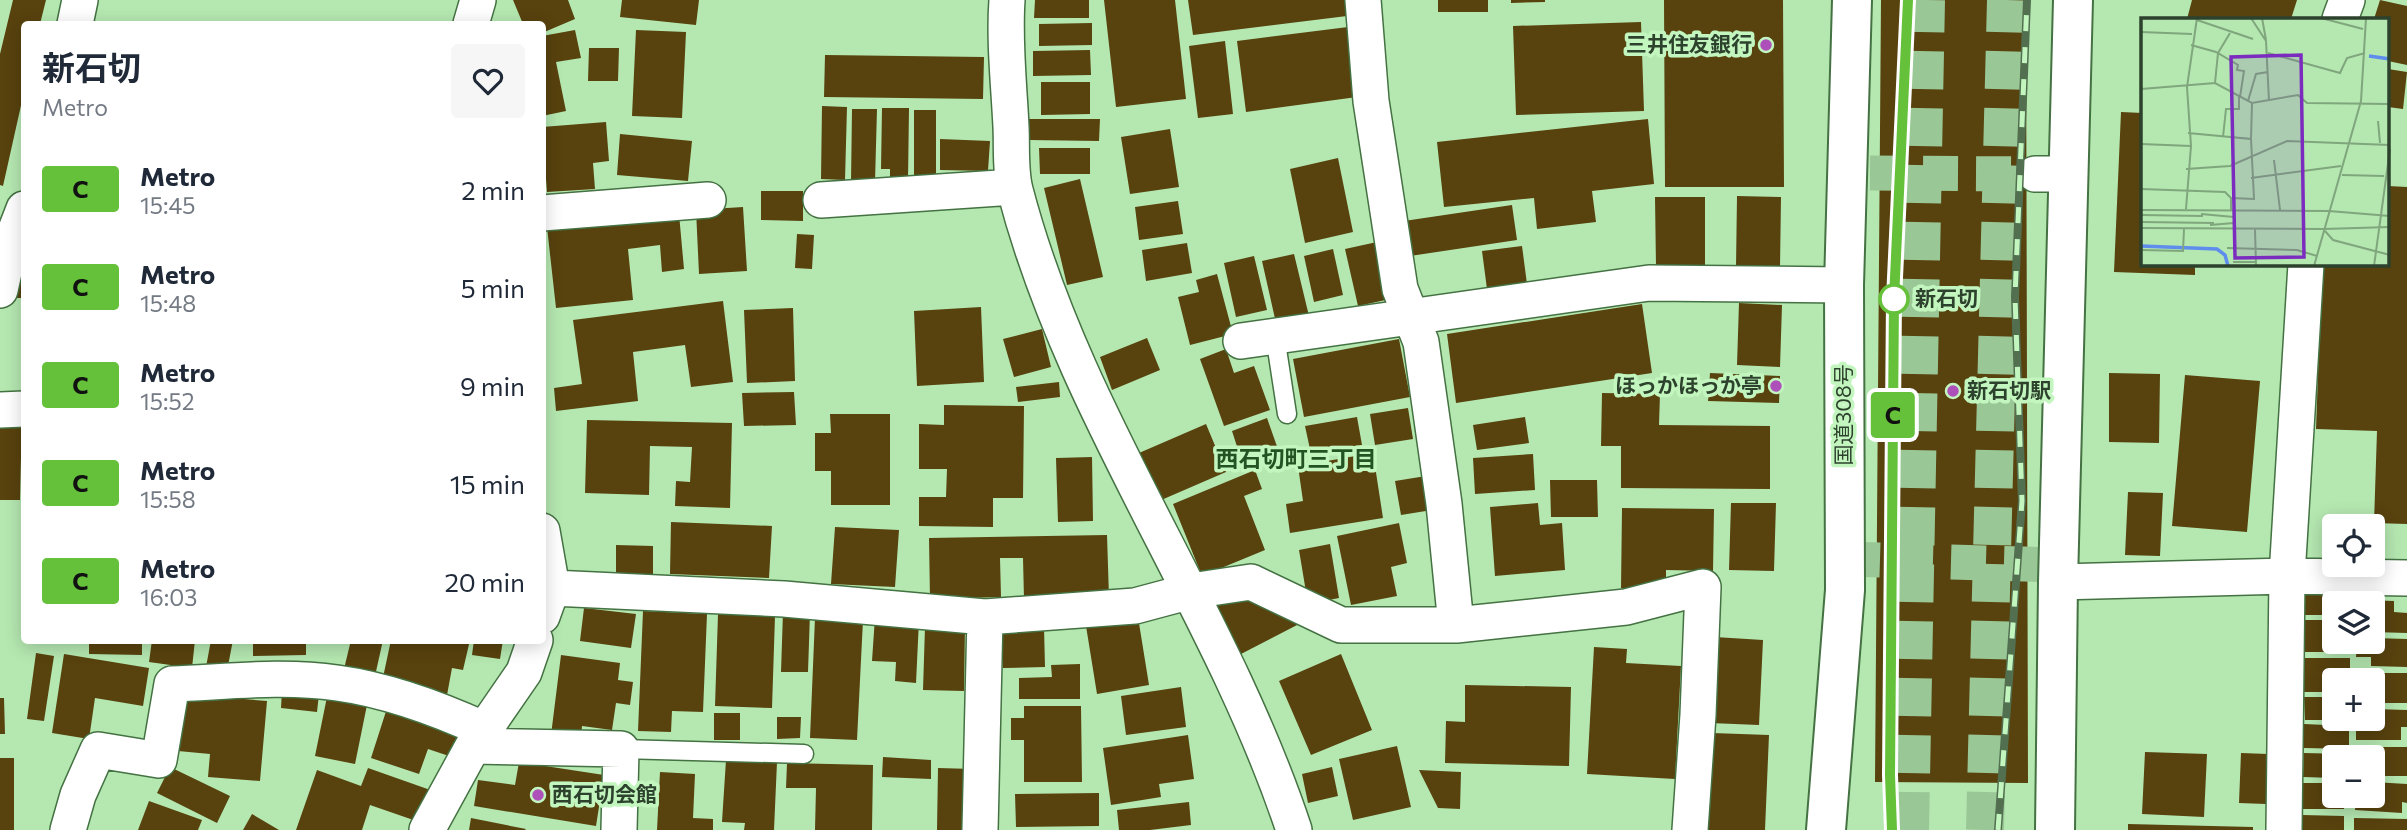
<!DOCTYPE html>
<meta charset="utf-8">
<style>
:root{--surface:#fff;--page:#f6f6f7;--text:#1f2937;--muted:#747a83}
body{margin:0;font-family:Commissioner,"Noto Sans JP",sans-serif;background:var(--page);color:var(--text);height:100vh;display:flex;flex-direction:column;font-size:26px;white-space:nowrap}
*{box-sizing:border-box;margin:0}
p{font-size:23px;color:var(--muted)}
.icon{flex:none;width:38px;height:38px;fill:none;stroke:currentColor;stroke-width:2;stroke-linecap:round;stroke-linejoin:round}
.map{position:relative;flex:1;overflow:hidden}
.sheet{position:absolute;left:21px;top:21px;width:525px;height:623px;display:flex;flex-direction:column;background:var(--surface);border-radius:7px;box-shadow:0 4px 18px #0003}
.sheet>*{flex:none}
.badge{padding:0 14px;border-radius:5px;font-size:24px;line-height:46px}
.fabs{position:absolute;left:2322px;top:514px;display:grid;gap:14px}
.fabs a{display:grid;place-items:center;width:63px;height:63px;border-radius:7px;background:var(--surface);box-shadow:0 4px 18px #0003;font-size:35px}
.map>.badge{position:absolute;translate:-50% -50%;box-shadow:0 0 0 4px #fff}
.round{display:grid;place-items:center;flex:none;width:74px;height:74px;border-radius:7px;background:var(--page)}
.headline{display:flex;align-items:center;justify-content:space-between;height:119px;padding:0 21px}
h1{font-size:33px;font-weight:700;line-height:52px}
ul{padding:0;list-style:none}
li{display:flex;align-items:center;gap:21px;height:98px;padding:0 21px}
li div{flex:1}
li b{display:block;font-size:26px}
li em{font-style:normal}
li .badge{min-width:77px;font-weight:700;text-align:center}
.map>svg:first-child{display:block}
.building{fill:#58420e}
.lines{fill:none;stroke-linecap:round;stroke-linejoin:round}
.minor-tunnel{stroke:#9ac796;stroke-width:35;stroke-dasharray:35 18;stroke-linecap:butt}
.motorway-tunnel{stroke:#9ac796;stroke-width:38;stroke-dasharray:38 19;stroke-linecap:butt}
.service-casing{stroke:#447242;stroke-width:21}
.minor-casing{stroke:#447242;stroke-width:38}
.trunk-casing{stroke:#447242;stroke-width:42}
.service{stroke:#fff;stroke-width:18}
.minor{stroke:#fff;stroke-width:35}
.trunk{stroke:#fff;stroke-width:38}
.rail-casing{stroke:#526f50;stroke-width:8}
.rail{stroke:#c2f6be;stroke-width:5;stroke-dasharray:16;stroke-linecap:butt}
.line-casing{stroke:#fff;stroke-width:16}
.line{stroke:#65c03a;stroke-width:10}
.poi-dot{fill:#ae50b9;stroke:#c2f6be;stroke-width:2.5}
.stop-dot{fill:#fff;stroke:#65c03a;stroke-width:3.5}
.labels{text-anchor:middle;stroke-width:7;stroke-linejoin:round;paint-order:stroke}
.poi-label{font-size:21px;font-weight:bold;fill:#2d422c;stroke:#c2f6be;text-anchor:end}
.stop-label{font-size:21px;font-weight:bold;fill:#2d422c;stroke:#c2f6be;text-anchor:start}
.street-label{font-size:21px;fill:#2d422c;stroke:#c2f6be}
.neighbourhood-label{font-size:23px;font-weight:bold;fill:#245323;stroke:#c2f6be}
.inset-river{fill:none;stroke:#5f8ded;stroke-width:3.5}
.inset-road{fill:none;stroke:#7fa67c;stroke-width:2}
.view{fill:#7b2cbf;fill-opacity:0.15;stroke:#7b2cbf;stroke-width:3.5}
.inset-edge{fill:none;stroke:#2d422c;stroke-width:3.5}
</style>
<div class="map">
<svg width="2407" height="830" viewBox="0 0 2407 830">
<rect width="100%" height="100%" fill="#b5e8b1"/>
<path class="building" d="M13,0H46L40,24H24V92L3,186L0,185V54Z
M513,0H568L575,19L542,33V24H523Z
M622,0H699L696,25L620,17Z
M1035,0H1089V18H1034Z
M1104,0H1175L1186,99L1116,107Z
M1188,0H1345L1347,16L1193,35Z
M1438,0H1488V12H1438Z
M1511,0H1545V2L1511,3Z
M1664,0H1783L1784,187H1665Z
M1881,0H2026L2028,783L1875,782Z
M2192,0H2297L2291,19H2187Z
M2380,0L2407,6V65L2388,61V19H2374Z
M1641,22L1644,111L1516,115L1513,26Z
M1092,23V45L1039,46V24Z
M1348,27L1357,97L1246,112L1237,41Z
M575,30L581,58L556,62L566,111L542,116V36Z
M636,30L686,32L682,118L632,116Z
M1225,41L1233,114L1198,118L1189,46Z
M589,48H619L618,81H588Z
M1090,50L1091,75L1033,76V51Z
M825,55L984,57L983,99L824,97Z
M2388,69L2407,72L2403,109L2388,107Z
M1041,82H1090V114L1041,115Z
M822,106L847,107L845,180L821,179Z
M882,108H909L908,180L890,179V169H881Z
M852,109H877L875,182H851Z
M914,110H936V182L914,181Z
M2121,112L2143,113V264H2195V275L2114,272Z
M1029,119H1100L1099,141L1028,140Z
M1648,119L1654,184L1592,191L1596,222L1537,229L1534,198L1444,207L1437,142Z
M606,122L609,161L593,163L595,189L547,192L542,127Z
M1170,129L1179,187L1130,194L1121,137Z
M620,134L692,141L688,181L617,175Z
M940,139L990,141L988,171L940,170Z
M1039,148H1090V174H1040Z
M1338,158L1353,232L1305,243L1290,169Z
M1080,179L1103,277L1067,285L1044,188Z
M2388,186L2407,187V524L2374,523L2377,431L2316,429L2322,264H2388Z
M761,191H803V221L761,220Z
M1737,196L1781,197L1780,268H1736Z
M1655,197H1705V267H1656Z
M1178,201L1183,234L1139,240L1135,207Z
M1512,205L1517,240L1410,256L1404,221Z
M743,207L747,271L699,274L696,210Z
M679,214L684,269L662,272L660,245L628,249L633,300L556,308L547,227Z
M797,234L814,235L812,269L795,268Z
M1377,242L1390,299L1358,306L1345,249Z
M1187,243L1192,273L1146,281L1142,250Z
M1522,246L1527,284L1487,289L1482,251Z
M1333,249L1343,295L1314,302L1304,256Z
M1294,254L1309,316L1276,323L1262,261Z
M1254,256L1267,310L1236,317L1224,263Z
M1217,274L1233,334L1190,345L1178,297L1199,292L1196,280Z
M13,279H24V298H13Z
M723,301L733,382L691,387L685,345L633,352L638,401L556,411L554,388L582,384L573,320Z
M1739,303L1782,305L1780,367L1737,365Z
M1642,304L1652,373L1456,403L1447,334Z
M981,307L984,382L917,386L914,311Z
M793,308L795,381L747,383L744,310Z
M1042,329L1051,367L1014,377L1003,339Z
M1147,338L1160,370L1112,390L1100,357Z
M1399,339L1410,397L1304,417L1293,359Z
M1226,349L1234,373L1254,366L1270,410L1224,426L1200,359Z
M1710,373L1780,376L1779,403L1708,401Z
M2109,373L2160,374L2159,443L2109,442Z
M2185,375L2260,381L2247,532L2172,526Z
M1059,382L1060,397L1018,402L1016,387Z
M794,392L796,425L744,426L742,393Z
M1602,393L1660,394L1659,425L1770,426V489L1621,488V446H1601Z
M944,405L1024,406L1023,498H993V527L919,526V497H946L947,469H919V424L944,425Z
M1408,408L1413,439L1375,445L1370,414Z
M830,414H890V505H831V471H815V433H831Z
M1357,417L1362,445L1311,454L1305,426Z
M1525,417L1529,443L1477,450L1473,425Z
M0,418H24V457H21L20,500H0Z
M1267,418L1280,455L1244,468L1232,431Z
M587,420L732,423L730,508L675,506L676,481L690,482L692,447L650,446L649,495L585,493Z
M1206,424L1226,472L1159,501L1139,453Z
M1373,453L1383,518L1290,533L1286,504L1303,501L1298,466Z
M1533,454L1535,490L1475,494L1473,458Z
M1092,457L1093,521L1058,522L1056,458Z
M1255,470L1262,489L1244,496L1265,550L1202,576L1173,504Z
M1426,476L1432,510L1401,515L1395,481Z
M1550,480H1597L1598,517H1551Z
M2128,492L2163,493L2160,556L2125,555Z
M1538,503L1540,525L1562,523L1565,570L1495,576L1490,507Z
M1731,503H1776L1774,571L1729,570Z
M1622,508L1714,509L1713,571L1666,570V589L1621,588Z
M671,522L772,526L769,578L670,574Z
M1399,523L1407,563L1391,567L1397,596L1351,605L1337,536Z
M835,527L899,530L895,587L831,584Z
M1107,535L1109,597L1024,599L1023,558H1000L1001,597L930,599L929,538Z
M1330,544L1339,598L1308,604L1299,550Z
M616,545L653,546V578H616Z
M2304,587H2358L2357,604H2334V615H2304Z
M1245,591L1299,624L1241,654L1217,606Z
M2363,600L2394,601V612L2407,613V633L2373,632V604H2363Z
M584,608L636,614L631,648L580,641Z
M643,611L707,614L703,712L672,711L671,732L638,731Z
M783,612L810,613L808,672H781Z
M718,614L775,616L772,708L715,706Z
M875,617L919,620L916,683L895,681L896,662L872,661Z
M1138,617L1149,685L1097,694L1086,626Z
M815,618L863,620L857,740L810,738Z
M2304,620H2334V642H2352V652H2304Z
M925,627H965L964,691L923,690Z
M1003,627H1044L1045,667L1003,668Z
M1715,637L1763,640L1759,725L1710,723Z
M2373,638L2407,639V667L2371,666V657H2356L2357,642H2373Z
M89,640H142V655L89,654Z
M152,640H195L192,668L149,662Z
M211,640H233L227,671L206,667Z
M253,640H306V655L253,656Z
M351,640H383L375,676L344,669Z
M391,640L417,643V640H470L463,670L452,668L447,695L382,682Z
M474,640H503L500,659L472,655Z
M1594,647L1627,649L1626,663L1681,666L1675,779L1587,774Z
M36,653L54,656L44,721L27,719Z
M64,654L149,668L143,706L95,698L89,739L52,733Z
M1341,654L1372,730L1311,755L1279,681Z
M561,655L620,663L618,680L633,682L630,705L616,703L612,730L582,726L581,738L551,735Z
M2304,658H2350V681H2334V692H2304Z
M1080,664V699H1019V678L1052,677L1051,665Z
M2358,673H2407V703H2373V681H2358Z
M1465,685L1571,687L1569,766L1445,763L1446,721L1465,722Z
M1181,687L1186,727L1126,735L1121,696Z
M282,690L319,694L317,712L281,708Z
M328,692L368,700L355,764L315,756Z
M183,694L267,701L260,781L208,777L210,754L178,751Z
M2304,697H2334V720H2305Z
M0,698H4L5,734H0Z
M389,702L464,728L455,758L428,749L419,774L371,758Z
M1024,706H1081L1082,782H1024V740H1011V718H1024Z
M2373,709L2407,710V727H2401V740H2356V719H2373Z
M714,713H740V740H714Z
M777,717H801L800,738L777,739Z
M2304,724L2349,726V749L2304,748Z
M1712,733L1769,735L1765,830H1708Z
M1188,735L1194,779L1159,784L1161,797L1111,805L1103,748Z
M1397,746L1411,807L1353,820L1339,759Z
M2355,747H2407V776H2373V758H2355Z
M2145,752L2207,754L2204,817L2142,814Z
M2241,753L2268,754L2266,804L2239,803Z
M2304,753L2346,754V758H2334V778L2303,777Z
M883,757L931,760V779L882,777Z
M0,758H14V830H0Z
M726,760L777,762L774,830H744L745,823L722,822Z
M519,762L604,775L596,826L474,806L478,780L515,785Z
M787,763L873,765L872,830H815L816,788H786Z
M170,767L230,796L217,823L157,793Z
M1332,767L1338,796L1308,803L1302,774Z
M368,768L436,792L425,824L370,805L362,830H296L317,770L361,786Z
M938,768L973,769V830H937Z
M1419,770L1461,772L1460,809L1438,808Z
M660,772L695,774L693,818L713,819V830H657Z
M2373,782L2407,784V803L2402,802V813L2355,810L2356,796H2373Z
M2302,783H2334V796H2344V809H2302Z
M1099,793V826L1016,827L1015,794Z
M149,801L202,820L198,830H138Z
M1189,802L1191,825L1150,830H1119L1117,810Z
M252,814L279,830H243Z
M2302,815L2344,816V830H2302Z
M471,818L526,829L525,830H469Z
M2354,818L2407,819V830H2354Z
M2128,824L2253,827V830H2128Z"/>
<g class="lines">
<path class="minor-tunnel" d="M1870,173L2035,174
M1845,559L2059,565"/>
<path class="motorway-tunnel" d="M1910,830L1926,0
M1985,830L2006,0"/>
<g class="service-casing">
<path id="service" d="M1275,336L1287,414
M621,749L804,754"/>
</g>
<g class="minor-casing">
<path id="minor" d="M1007,0C1004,42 1009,85 1011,127C1012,147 1010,171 1015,190C1074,417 1221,609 1294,830
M1363,0L1371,101L1400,289L1421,342L1444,504L1456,625
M2340,19L2347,0
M75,24L80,0
M471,24L478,0
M2035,174H2068
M821,200L1014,187
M542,213L708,200
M0,290L10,245L24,209
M1241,341L1649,283L1844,285
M0,410L24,409
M542,531L552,588L542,616
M2058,582L2287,576L2407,578
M552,588L784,599L985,617
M473,746L621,749L619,830
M68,830L78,795L98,750L159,760L172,684C226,682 283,675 337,683C388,690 439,709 485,730
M427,830L473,746L524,672L535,640
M980,830L985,617L1135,606L1191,591L1251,582L1341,625H1456L1626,607L1703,587L1698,715L1690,830
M2284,830L2287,576L2306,264"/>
</g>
<g class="trunk-casing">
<path id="trunk" d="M1826,830L1845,590L1844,285L1852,0
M2055,830L2058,582L2073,0"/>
</g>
<use href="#service" class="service"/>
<use href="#minor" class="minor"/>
<use href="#trunk" class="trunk"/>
<g class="rail-casing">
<path id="rail" d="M1892,830L1890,775L1894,298L1908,0
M1998,830L2022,501L2015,297L2027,0"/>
</g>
<use href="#rail" class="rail"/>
</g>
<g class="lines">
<g class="line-casing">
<path id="line" d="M1892,830L1890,775L1894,299L1908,0"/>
</g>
<use href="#line" class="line"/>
</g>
<g class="poi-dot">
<circle cx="1766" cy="45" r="7"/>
<circle cx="1776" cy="386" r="7"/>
<circle cx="1953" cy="391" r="7"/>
<circle cx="538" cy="795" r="7"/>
</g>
<circle class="stop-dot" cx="1894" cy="299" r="14"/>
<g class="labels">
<g class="poi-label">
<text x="1752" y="52">三井住友銀行</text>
<text x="1762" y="393">ほっかほっか亭</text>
<text x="1967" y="398" text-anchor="start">新石切駅</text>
<text x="552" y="802" text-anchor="start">西石切会館</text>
</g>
<g class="stop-label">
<text x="1915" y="306">新石切</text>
</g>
<g class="street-label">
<text transform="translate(1844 415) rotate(-90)" y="7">国道308号</text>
</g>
<g class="neighbourhood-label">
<text x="1296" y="467">西石切町三丁目</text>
</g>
</g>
<g transform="translate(2141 18)">
<rect width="248" height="248" fill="#b5e8b1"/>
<path class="inset-river" d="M228,38L249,41M0,228L76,231L84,237L87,248"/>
<path class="inset-road" d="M110,0L125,23L128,83M121,0L125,22M180,0L222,11M56,2L112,21M0,14L51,16M50,27L75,34L97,47L96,52L103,53L99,79M127,35L199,55L206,40L224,35M74,65L77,35L89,15M0,71L74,65L111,85L157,77L166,85L249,86M107,83L115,56L127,54M237,103L239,125M47,115L110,121L113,181L90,180M82,119L85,91H98V78M110,121L111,85M0,126L50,128M133,142L139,192M45,151L89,148L146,123L249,127M201,157L243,158M110,160L200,148M0,171L84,174L90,180V192M45,191L50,128L46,69L56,0M0,192L188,193M188,193L249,198M60,196L93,199M0,197L62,198M0,204L73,205M69,207L93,205M0,210L183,211M114,211L115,248M183,211L249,209M184,213L192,222L249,237M86,230L156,232L176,238M0,232L42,233L43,211M92,244H114M173,248L220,83L225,0M233,248L249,131"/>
<path class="view" d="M160,37L163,239L94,240L90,39Z"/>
<rect width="248" height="248" class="inset-edge"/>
</g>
</svg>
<div class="fabs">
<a><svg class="icon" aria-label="locate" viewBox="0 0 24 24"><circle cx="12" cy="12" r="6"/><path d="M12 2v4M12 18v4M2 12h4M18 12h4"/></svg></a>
<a><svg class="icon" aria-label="layers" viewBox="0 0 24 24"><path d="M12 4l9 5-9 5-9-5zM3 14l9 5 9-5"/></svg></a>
<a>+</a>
<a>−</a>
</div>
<b class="badge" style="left:1893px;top:415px;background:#65c03a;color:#111">C</b>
<section class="sheet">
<div class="headline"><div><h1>新石切</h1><p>Metro</p></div><a class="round"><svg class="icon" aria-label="heart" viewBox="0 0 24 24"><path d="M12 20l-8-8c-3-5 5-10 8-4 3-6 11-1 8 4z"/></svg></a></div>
<ul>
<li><span class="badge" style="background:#65c03a;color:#111">C</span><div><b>Metro</b><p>15:45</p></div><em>2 min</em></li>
<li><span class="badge" style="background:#65c03a;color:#111">C</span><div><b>Metro</b><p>15:48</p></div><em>5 min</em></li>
<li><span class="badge" style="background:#65c03a;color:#111">C</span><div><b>Metro</b><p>15:52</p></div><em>9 min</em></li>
<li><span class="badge" style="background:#65c03a;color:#111">C</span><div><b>Metro</b><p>15:58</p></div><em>15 min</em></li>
<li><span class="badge" style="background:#65c03a;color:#111">C</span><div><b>Metro</b><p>16:03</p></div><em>20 min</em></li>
</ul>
</section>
</div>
